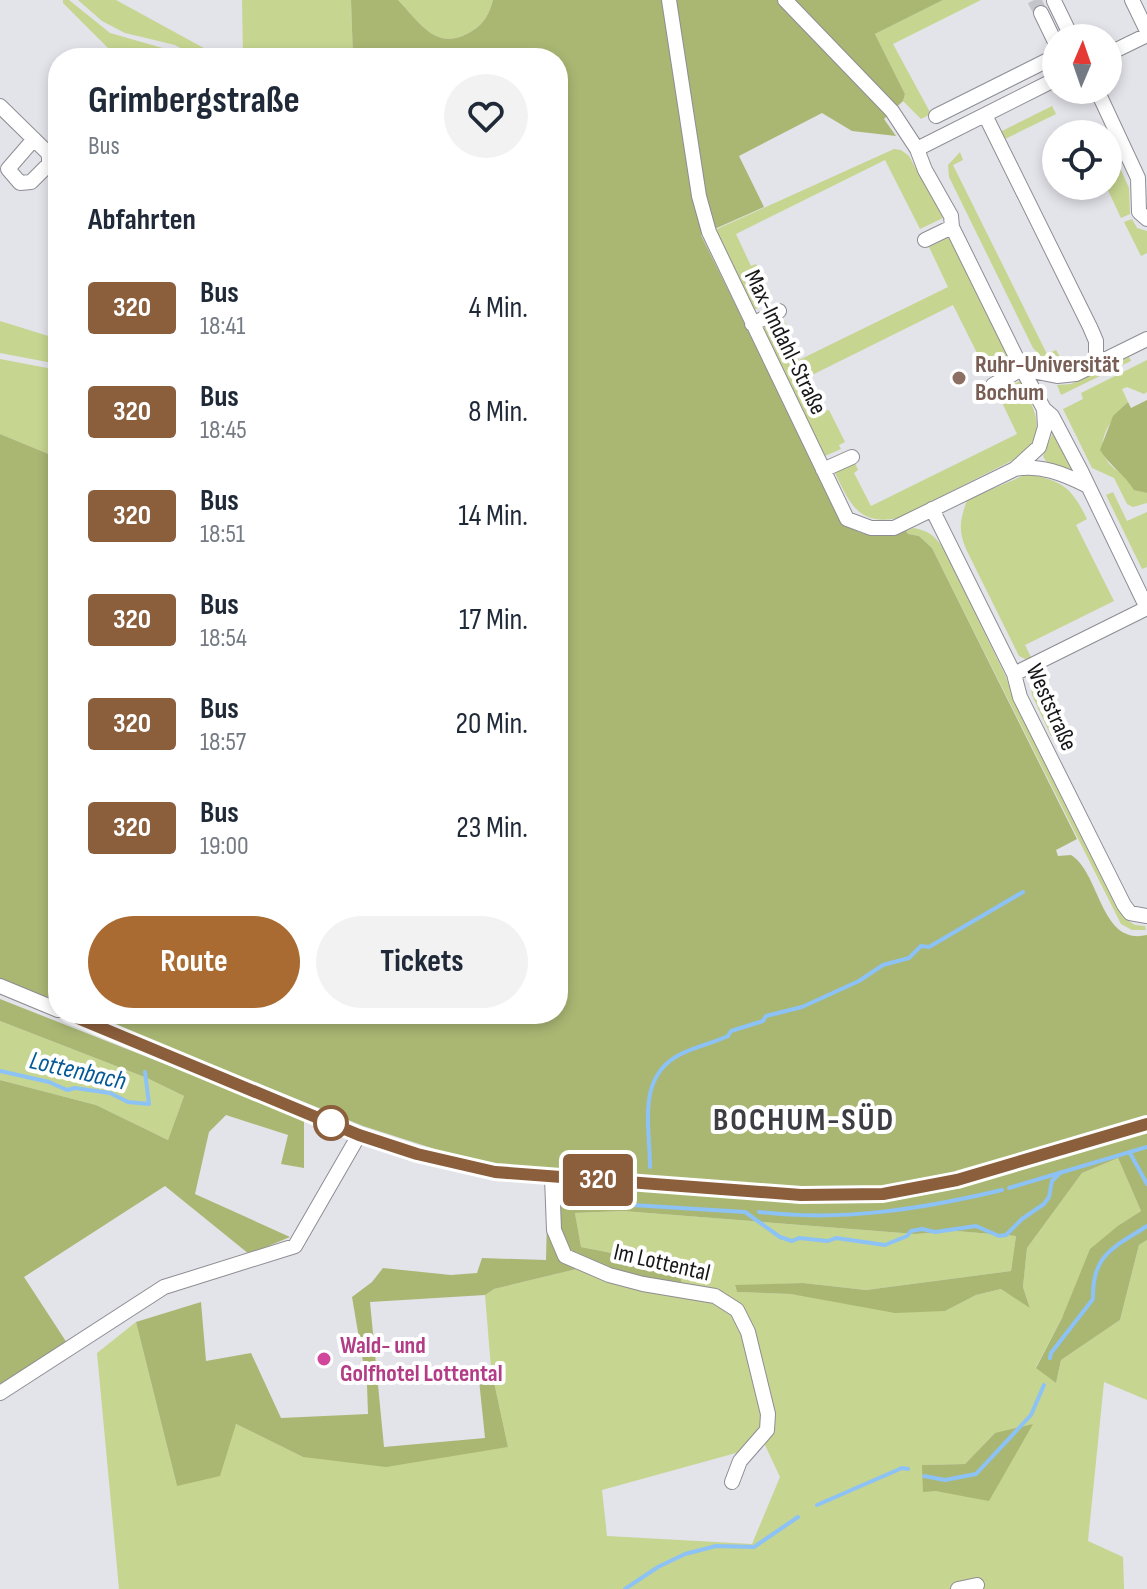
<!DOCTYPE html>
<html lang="de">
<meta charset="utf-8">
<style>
:root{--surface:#fff;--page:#f2f2f3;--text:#1f2937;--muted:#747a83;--accent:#a96b31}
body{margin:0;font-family:"Sofia Sans Condensed",sans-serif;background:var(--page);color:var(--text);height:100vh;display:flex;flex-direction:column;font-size:30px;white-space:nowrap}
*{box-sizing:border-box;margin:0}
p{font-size:26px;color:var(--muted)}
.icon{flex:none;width:44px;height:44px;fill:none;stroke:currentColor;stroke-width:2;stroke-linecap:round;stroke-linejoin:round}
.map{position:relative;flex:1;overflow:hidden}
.details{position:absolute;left:48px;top:48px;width:520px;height:976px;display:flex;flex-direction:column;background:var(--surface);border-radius:32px;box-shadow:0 4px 12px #0003}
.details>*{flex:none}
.badge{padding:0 16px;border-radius:6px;font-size:28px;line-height:52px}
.needle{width:52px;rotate:2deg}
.controls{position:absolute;left:1042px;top:24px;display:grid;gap:16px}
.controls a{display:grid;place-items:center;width:80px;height:80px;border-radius:50%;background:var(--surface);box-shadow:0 4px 12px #0003;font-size:40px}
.map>.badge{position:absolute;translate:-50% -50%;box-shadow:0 0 0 4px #fff}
h2{padding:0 40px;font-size:30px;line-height:72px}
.round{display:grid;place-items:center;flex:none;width:84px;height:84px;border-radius:42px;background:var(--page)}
.headline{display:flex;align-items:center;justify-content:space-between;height:136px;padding:0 40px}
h1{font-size:38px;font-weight:700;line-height:60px}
.button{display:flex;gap:16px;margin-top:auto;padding:16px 40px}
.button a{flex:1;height:92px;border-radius:48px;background:var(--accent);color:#fff;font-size:32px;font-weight:700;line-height:92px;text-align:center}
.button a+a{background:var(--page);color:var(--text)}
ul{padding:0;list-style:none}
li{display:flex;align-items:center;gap:24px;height:104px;padding:0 40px}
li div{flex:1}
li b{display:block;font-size:30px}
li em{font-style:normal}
li .badge{min-width:88px;font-weight:700;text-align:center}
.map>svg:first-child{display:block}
.green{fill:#c6d590;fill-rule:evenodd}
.forest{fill:#a9b773}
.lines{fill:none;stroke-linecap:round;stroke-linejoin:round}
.stream{stroke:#8dc2f6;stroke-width:4}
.minor-tunnel{stroke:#c4c4cb;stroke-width:14;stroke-dasharray:14 7;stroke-linecap:butt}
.minor-casing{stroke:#8e8d94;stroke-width:16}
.minor{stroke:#fff;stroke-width:14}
.line-casing{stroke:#fff;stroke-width:18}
.line{stroke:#8b5e3c;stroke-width:12}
.education-dot{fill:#8d6e63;stroke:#fff;stroke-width:3}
.stop-dot{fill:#fff;stroke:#8b5e3c;stroke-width:4}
.hotel-dot{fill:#d1479c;stroke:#fff;stroke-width:3}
.labels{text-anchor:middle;stroke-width:8;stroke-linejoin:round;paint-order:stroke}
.street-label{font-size:24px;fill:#171719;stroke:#fff}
.education-label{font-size:24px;font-weight:bold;fill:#785e54;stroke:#fff;text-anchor:start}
.hotel-label{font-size:24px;font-weight:bold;fill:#b23c85;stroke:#fff;text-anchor:start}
.water-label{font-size:26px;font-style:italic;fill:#045997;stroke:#fff}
.district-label{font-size:32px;font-weight:bold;letter-spacing:2px;fill:#3e3d43;stroke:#fff}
</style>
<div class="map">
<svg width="1147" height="1589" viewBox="0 0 1147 1589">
<rect width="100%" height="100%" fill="#e3e3ea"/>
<path class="green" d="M63,0H69L110,33L173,51L188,58H118L63,3Z
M78,0H116L222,58H198L175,45L125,33L102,21Z
M242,0H351L353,58H243Z
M398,0H493C489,14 485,23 472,31C437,53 421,24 398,0Z
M943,0H981L893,44L931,114L921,119L903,101L905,94L875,34Z
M1052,106L1056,114L1005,139L998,133Z
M894,149L901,150L909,156L943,218L920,229L885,160L736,234L751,266L756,264L772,296L767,299L769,303L752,311L717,233V229Z
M960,152L963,160L953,165L1047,354L1056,350L1060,357L1053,360L1044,359L1033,348L949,177L948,165Z
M1117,161L1129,188L1130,214L1121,218L1106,186H1108V165Z
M1132,219L1137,228L1147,231V253L1141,256L1124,222Z
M952,236L1011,363L988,375L953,305L808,377L824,411L829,410L845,442L839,445L841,449L825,456L761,328L783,318L786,324L782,327L799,360L948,287L929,247Z
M0,321L58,339V364L0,353Z
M1129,357L1131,361L1061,395L1057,385L1071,384Z
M0,359L58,370V498H52L51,455L0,434Z
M1147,360V392L1144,394L1127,387L1122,389L1128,402C1113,416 1093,441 1108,462C1111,467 1118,471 1123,475C1134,486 1130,489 1147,493V503L1133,507L1127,504L1114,478L1092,468L1063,409L1083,399L1081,393Z
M1020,381C1035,411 1049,431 1019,457L898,518C859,526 850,504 835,473L855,463L858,470L854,473L871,506L1017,434L997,392Z
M1053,432L1073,471C1061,468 1048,468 1043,456Z
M1027,474C1062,481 1071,486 1087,519L1076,525L1114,601L1025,645L1032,659H1025L1019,656L966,549C958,530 960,520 967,500Z
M1113,492L1127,521L1147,512V567L1142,569L1106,495Z
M913,528C931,531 937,538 946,553L1006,677L1014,701L1124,918L1135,925L1145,926L1146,930H1132L1121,924L932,548L919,536L907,534L906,531Z
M1039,679L1064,730L1051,736L1032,695L1031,688Z
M0,1021L147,1078L184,1096L168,1140L96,1105L0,1080Z
M1118,1158L1141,1211L1119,1225L1062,1318L1036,1367L1056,1383L1061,1360L1120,1320L1139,1245L1147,1240V1400L1104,1382L1088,1541L1123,1557L1124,1589H119L97,1353L136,1322L177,1486L236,1424L303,1457L508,1447L491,1368L485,1295L494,1289L581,1268L637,1258L581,1247L575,1213L623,1211L915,1234L956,1231L1016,1236L1011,1271L866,1290L803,1283L735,1286L737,1292L791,1294L945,1311L976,1295L1001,1289L1030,1307L1023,1287L1027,1248L1082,1173ZM995,1433L990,1500L935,1491L922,1465L965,1464ZM765,1445L780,1477L752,1544L607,1536L602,1490Z"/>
<path class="forest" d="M351,0H398C421,24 437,53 472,31C485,23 489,14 493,0H943L875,34L905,94L903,101L884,119L896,136L852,131L822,113L739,156L764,207L701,235L842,521C862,539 881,538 906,531L908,534L919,536L932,548L1077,839L1056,850L1058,856L1071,855C1101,874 1100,946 1147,935V1240L1139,1245L1120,1320L1061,1360L1056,1383L1036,1368L1062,1318L1090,1249L1119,1225L1141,1211L1118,1158L1082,1173L1027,1248L1023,1287L1030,1308L1001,1289L976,1295L945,1311L895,1313L791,1294L737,1292L735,1285L803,1283L866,1290L1011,1271L1016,1236L956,1231L915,1234L623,1211L575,1213L581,1247L637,1258L681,1277V1287L581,1268L494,1289L485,1295L370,1302L384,1447L485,1438L478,1370L491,1368L508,1447L386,1467L303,1457L236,1424L220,1476L177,1486L136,1322L201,1302L206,1361L251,1353L281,1418L368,1414L367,1385L352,1297L372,1282L383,1268L451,1275L477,1273L482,1258L546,1260L547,1216L545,1187L590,1186L572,1173L542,1168L491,1167L363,1126L88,1014H558V58H353Z
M1147,400V493L1134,490C1124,474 1109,465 1100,450L1113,416L1128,402L1131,408Z
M0,434L51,455L52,497L58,498V1002L0,979Z
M0,999L304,1119V1168L281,1164L288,1135L226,1115L209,1132L195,1194L290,1237L249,1254L165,1186L24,1277L67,1343L0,1384V1080L96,1105L168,1140L184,1096L147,1078L0,1021Z
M1033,1424L989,1501L935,1491L923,1492L922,1465L965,1464L995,1433Z"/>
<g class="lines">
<path class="stream" d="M0,1071L49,1082L67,1090L75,1088L110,1093L128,1102L149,1104L145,1072
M1130,1153L1147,1184
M650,1167C650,1126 636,1076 681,1054C695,1047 713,1043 728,1036L731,1031L763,1021L766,1016L802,1007L859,981L883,965L909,958L921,946L929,947L1023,892
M1009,1188L1147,1147
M600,1203L745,1212L780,1237L792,1241L799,1238L828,1241L836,1238L885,1245L907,1236L911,1231L922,1229L935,1232L976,1226L999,1236L1006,1235L1022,1219L1044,1204L1049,1197L1052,1181L1061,1172
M759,1212C841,1222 922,1209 1002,1190
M1050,1358L1051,1353L1093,1299C1092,1254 1113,1248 1147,1226
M924,1476L945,1480L976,1474L1031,1415L1044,1385
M817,1505L902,1468L908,1469
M625,1589L658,1567L685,1554L716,1546L754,1547L798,1517"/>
<path class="minor-tunnel" d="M1034,0L1041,13"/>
<g class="minor-casing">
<path id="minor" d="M669,0L699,196L709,232L847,519L871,528H894L1015,469L1039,447L1045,427L1044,409
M785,0L892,111L917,149L925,170L951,216L952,227L1022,369L1044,409L1052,416L1081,471L1147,608
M1132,0L1147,31
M1054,1L1072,38
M1041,13L1056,44
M1108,54L1147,35
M1097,90L1138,178L1139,212L1147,219
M0,106L49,154V164L31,182L20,183L8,169L34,139
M985,115L1090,327L1096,341V364
M936,116L1056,56
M917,149L1056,79
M925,240L952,227
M752,324L779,311
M1022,369L1057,376L1076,374L1147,339
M993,385L1022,369
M1015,469C1040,464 1064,474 1086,485
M823,470L852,457
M932,509L1014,674L1020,697L1124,905L1130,913L1147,916
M1014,674L1147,608
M0,986L58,1010
M68,1014L359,1135L417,1154L495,1172L801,1195L883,1194L957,1180L1147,1124
M552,1177L554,1230L565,1256L609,1275L643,1284L715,1296L737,1310L748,1332L768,1414L767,1430L740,1461L732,1482
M0,1393L164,1287L295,1246L359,1135
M958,1589L977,1585"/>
</g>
<use href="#minor" class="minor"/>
</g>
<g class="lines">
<g class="line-casing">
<path id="line" d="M68,1014L359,1135L417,1154L495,1172L801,1195L883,1194L957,1180L1147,1124"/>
</g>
<use href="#line" class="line"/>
</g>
<circle class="education-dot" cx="959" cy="378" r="8"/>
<circle class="stop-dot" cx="331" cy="1123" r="16"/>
<circle class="hotel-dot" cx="324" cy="1359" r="8"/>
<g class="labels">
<g class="street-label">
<text transform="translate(786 342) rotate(64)" y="8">Max-Imdahl-Straße</text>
<text transform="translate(1052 707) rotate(66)" y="8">Weststraße</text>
<text transform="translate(662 1262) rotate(13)" y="8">Im Lottental</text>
</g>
<g class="education-label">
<text x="975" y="372">Ruhr-Universität<tspan x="975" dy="28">Bochum</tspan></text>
</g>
<g class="hotel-label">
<text x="340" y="1353">Wald- und<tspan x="340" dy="28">Golfhotel Lottental</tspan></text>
</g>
<g class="water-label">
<text transform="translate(78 1070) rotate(13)" y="9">Lottenbach</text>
</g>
<g class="district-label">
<text x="804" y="1130">BOCHUM-SÜD</text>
</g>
</g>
</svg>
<div class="controls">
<a><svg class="needle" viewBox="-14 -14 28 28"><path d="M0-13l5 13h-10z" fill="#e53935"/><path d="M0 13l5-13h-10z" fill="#747a83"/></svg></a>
<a><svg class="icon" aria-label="locate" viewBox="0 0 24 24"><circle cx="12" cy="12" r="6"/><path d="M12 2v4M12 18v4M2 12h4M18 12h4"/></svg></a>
</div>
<b class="badge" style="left:598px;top:1180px;background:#8b5e3c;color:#fff">320</b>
<section class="details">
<div class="headline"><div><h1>Grimbergstraße</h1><p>Bus</p></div><a class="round"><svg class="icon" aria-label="heart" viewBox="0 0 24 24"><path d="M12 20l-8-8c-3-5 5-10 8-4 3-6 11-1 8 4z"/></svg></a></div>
<h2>Abfahrten</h2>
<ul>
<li><span class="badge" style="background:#8b5e3c;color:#fff">320</span><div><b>Bus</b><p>18:41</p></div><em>4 Min.</em></li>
<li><span class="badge" style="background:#8b5e3c;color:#fff">320</span><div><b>Bus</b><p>18:45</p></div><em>8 Min.</em></li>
<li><span class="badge" style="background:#8b5e3c;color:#fff">320</span><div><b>Bus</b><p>18:51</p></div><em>14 Min.</em></li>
<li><span class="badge" style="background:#8b5e3c;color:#fff">320</span><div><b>Bus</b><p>18:54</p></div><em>17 Min.</em></li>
<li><span class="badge" style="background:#8b5e3c;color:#fff">320</span><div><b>Bus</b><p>18:57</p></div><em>20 Min.</em></li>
<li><span class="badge" style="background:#8b5e3c;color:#fff">320</span><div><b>Bus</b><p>19:00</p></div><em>23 Min.</em></li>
</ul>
<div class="button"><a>Route</a><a>Tickets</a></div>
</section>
</div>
